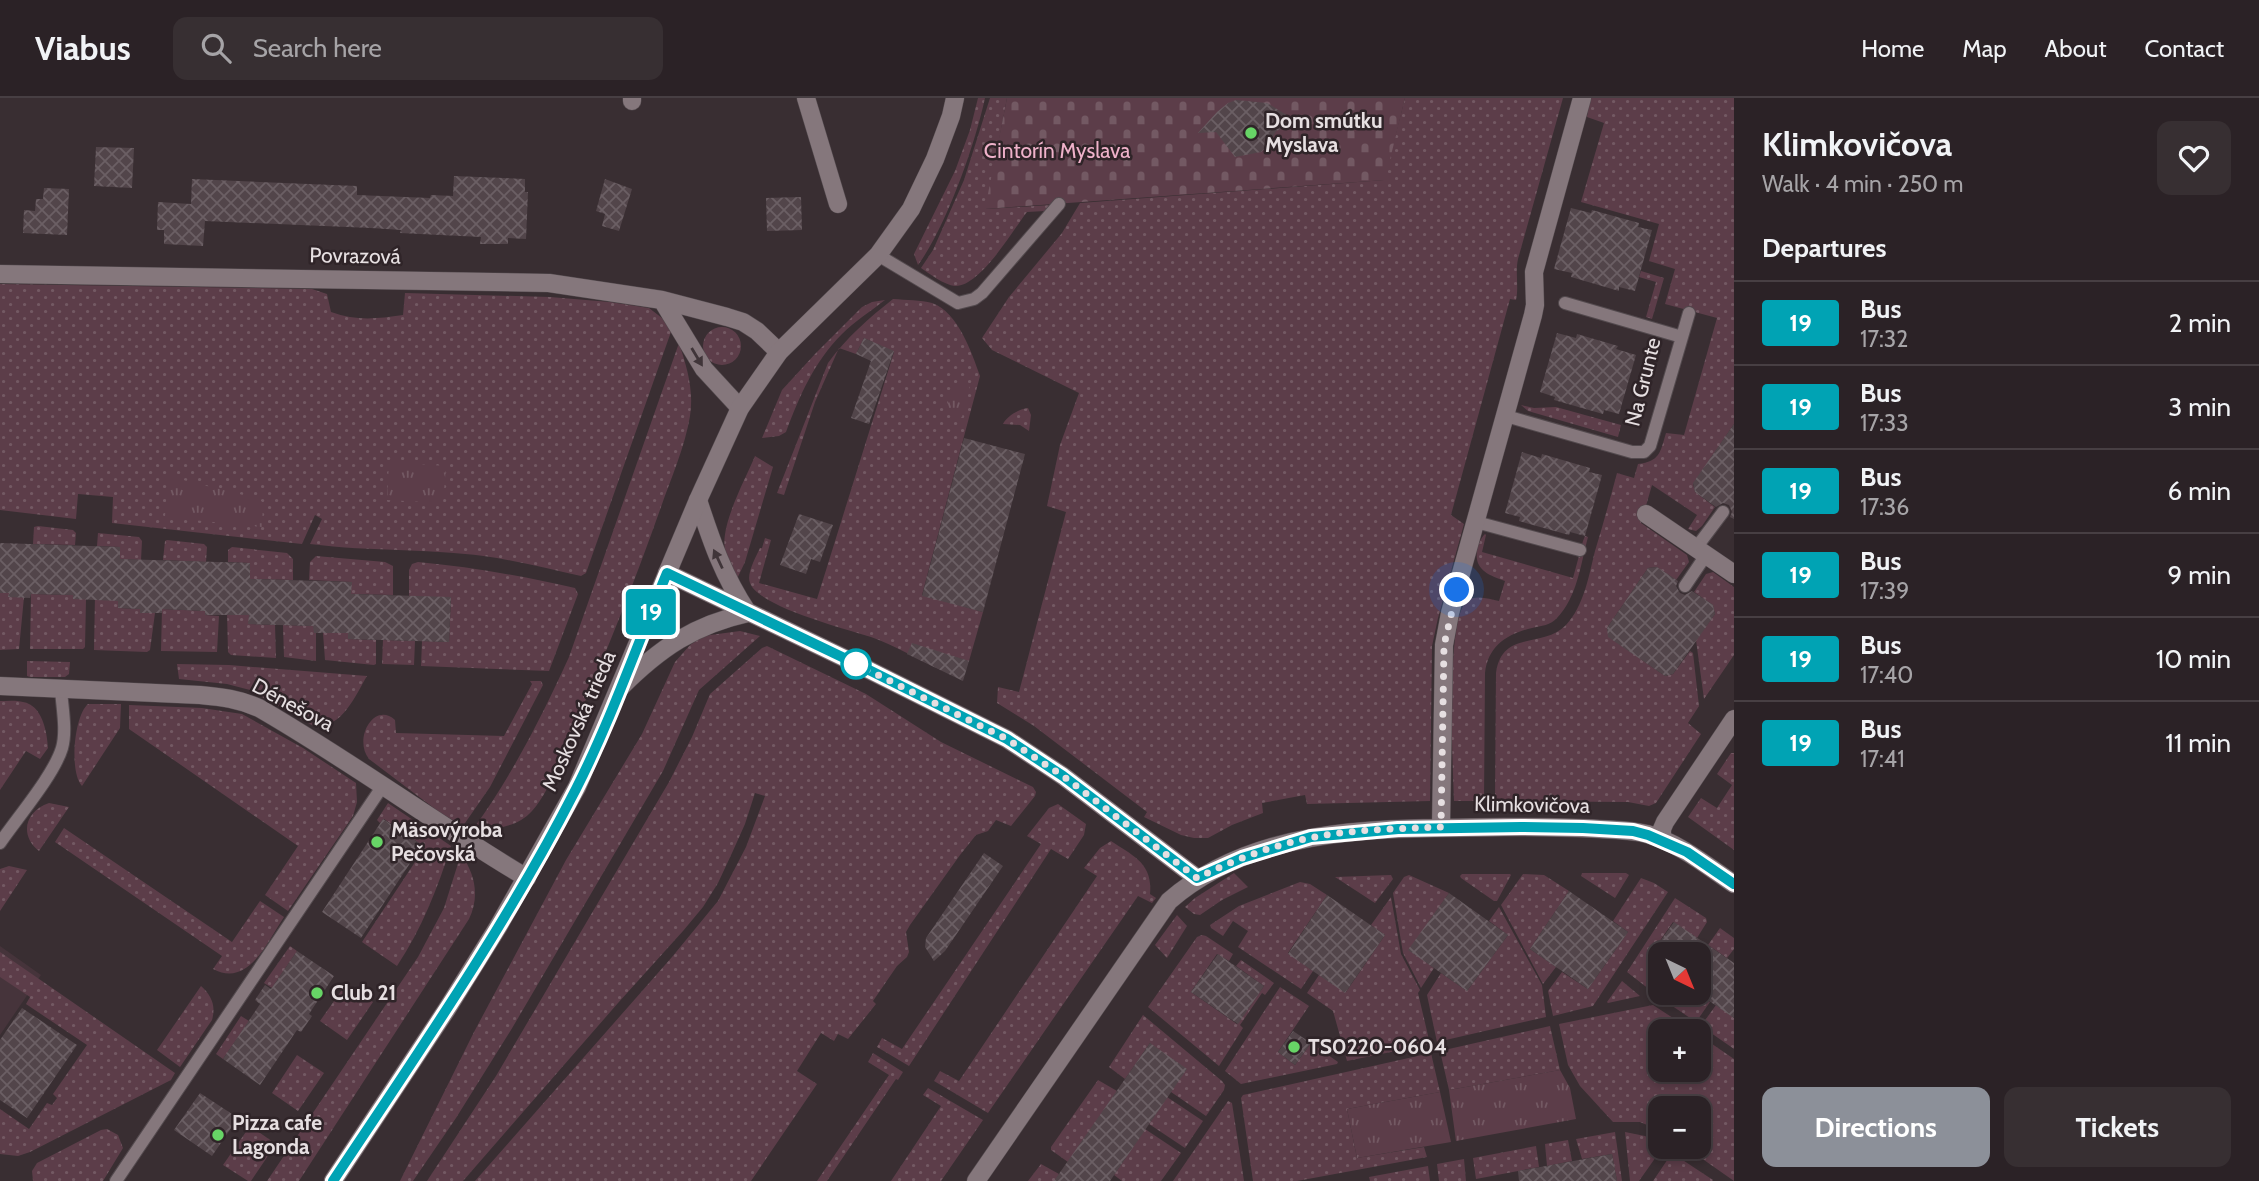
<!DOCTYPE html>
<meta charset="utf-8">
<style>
:root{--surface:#2b2226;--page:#372f32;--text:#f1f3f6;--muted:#a6a4a7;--line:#473f43;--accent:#8c9099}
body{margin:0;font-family:Cabin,sans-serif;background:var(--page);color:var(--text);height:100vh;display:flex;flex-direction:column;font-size:26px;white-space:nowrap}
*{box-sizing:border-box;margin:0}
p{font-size:23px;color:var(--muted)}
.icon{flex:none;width:38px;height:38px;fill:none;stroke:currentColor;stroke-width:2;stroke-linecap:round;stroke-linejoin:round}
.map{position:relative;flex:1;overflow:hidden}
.panel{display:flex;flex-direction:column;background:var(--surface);width:525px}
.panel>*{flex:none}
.badge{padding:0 14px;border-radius:5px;font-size:24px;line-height:46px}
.needle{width:46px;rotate:137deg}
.fabs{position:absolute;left:1648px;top:844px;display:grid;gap:14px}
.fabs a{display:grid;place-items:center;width:63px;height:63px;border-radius:14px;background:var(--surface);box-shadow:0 4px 10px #0003,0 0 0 2px var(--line);font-size:35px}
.you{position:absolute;width:35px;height:35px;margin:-18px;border:5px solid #fff;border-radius:50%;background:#1a73e8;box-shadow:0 0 0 10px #1a73e833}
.map>.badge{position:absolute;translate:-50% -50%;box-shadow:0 0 0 4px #fff}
h2{padding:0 28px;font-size:26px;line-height:63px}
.round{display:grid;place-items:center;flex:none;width:74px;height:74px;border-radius:14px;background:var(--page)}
.summary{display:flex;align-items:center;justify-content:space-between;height:119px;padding:0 28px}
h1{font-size:33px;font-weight:800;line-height:52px}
.cta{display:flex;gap:14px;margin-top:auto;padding:14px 28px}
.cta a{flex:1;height:80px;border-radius:14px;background:var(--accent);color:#fff;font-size:28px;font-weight:800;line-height:80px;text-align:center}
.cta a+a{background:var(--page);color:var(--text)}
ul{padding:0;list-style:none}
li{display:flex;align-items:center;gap:21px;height:84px;padding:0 28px;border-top:2px solid var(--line)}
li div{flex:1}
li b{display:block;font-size:26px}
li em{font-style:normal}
li .badge{min-width:77px;font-weight:700;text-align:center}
header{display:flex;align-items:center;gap:42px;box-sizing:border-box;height:98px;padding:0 35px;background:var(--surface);border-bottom:2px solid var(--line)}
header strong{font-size:33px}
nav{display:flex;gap:38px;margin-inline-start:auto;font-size:24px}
.search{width:490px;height:63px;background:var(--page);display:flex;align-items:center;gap:18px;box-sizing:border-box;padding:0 24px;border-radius:14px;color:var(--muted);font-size:26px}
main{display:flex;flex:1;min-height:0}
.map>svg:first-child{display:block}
.built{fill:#46343b}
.grass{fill:url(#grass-dots)}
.cemetery{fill:url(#cemetery-stones)}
.park{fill:url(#park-tufts)}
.building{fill:url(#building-cross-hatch)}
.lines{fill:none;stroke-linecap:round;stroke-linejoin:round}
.lane-casing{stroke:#534a4e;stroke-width:14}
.street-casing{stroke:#534a4e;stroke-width:19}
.secondary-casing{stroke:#534a4e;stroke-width:19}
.lane{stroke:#85777c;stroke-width:12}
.street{stroke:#85777c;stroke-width:18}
.secondary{stroke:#85777c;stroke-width:18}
.oneway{fill:#403539}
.line-casing{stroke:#fff;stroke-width:16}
.line{stroke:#00a3b4;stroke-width:10}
.walk{stroke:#e6dfe1;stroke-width:7;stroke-dasharray:0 12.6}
.poi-dot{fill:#67d466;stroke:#2f2428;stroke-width:2.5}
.stop-dot{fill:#fff;stroke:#00a3b4;stroke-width:3.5}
.labels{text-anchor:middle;stroke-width:5;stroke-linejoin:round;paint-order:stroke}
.poi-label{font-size:21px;font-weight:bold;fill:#e6dfe1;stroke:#2f2428;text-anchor:start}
.park-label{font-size:21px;fill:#efb2ca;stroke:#2f2428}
.street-label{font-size:21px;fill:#e6dfe1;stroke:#2f2428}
</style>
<header>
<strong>Viabus</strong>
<div class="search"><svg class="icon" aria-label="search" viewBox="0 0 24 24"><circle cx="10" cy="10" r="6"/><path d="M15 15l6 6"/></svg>Search here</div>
<nav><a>Home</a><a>Map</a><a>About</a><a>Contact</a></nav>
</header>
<main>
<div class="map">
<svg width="1734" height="1083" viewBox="0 0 1734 1083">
<defs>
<pattern id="grass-dots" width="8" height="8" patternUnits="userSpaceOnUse" patternTransform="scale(1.75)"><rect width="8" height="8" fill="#5c3d49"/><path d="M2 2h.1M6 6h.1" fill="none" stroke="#735963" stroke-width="1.8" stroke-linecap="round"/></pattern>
<pattern id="cemetery-stones" width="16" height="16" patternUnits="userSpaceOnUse" patternTransform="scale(1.75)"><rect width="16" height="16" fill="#5c3d49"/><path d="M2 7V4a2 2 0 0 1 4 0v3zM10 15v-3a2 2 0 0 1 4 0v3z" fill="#735963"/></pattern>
<pattern id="park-tufts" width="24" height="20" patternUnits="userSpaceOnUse" patternTransform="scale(1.75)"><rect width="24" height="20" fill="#5c3d49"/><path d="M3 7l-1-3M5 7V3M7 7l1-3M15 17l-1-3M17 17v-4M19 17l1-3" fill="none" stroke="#735963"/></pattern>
<pattern id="building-cross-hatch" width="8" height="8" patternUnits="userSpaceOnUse" patternTransform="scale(1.75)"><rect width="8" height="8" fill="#52454a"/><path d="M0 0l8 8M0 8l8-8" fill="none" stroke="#6b5f64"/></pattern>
</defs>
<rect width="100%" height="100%" fill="#392e32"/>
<path class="built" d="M0,848L41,877L0,937Z"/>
<path class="grass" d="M978,0H985C975,47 946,129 918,167L914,156L955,73L970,32Z
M990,0H1007L986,111L1050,107L1045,113L1027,114C1013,132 980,189 955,188C944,187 930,176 921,170L933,152L964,82Z
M1405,0H1563L1518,161C1515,175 1519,189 1516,202L1510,201L1451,417L1464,426L1438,520L1432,548L1430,703L1307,706L1305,697L1262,705L1263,715L1232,727L1208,740H1194L1181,737L1144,719L1147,714L1034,628L997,605L998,589L1019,594L1066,414L1047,408L1060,347L1079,295L992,252L982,240L1009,199L1062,135L1080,105L1384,82Z
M1590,0H1734V326L1693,386L1695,394L1715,409L1702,428L1696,433L1688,431L1697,417L1652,387L1641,425L1687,457L1689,464L1676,482L1657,469L1648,470L1607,530L1609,539L1665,578L1673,576L1690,553L1693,555L1699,608L1688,625L1701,636L1656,705L1649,708L1628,704L1495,703L1496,575C1502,531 1543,551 1566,527C1584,508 1589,477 1595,453C1603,427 1610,401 1617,375L1634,380L1638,366C1660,363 1660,355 1666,335L1684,337L1717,220L1665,206L1675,171L1649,163L1659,126L1581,104L1604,25L1587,19Z
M1641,173L1664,180L1652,221L1646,219L1656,184L1639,179Z
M0,186L312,191L327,196L331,214C356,223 376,221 403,217L405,195L550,199L610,204L649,210L662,220L672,231L586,475L581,478C554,472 526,465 497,460C436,450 372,454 310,446L322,421L315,417L302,446L112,425L113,399L78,396L76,421L0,412Z
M893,201C906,202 921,202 932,205C958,214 972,255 980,278L922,497L983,514L969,563L944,556L939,571C917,561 894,547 871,539C847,531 759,509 750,485C746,476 756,459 760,450H762L765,440L771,442L759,485L817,501L894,254L864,240L856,256L839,250L815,304L784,397L777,395L828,265C847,239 869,220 893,201Z
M885,202C871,213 855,223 842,236C814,264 800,297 786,334L779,338L762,340L782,292L815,256L862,209L872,204Z
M703 248a19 19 0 1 1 38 0a19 19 0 1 1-38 0Z
M679,245C687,269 694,293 690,318C685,349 671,380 661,409C635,483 606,555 575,627C563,653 551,692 532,713C518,729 494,732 473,731C512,678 542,618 569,559Z
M1521,307L1534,310L1556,309L1621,327L1618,339L1528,313Z
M1028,310L1031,317L1029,333L1020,327L1003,326C1007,318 1019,311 1028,310Z
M755,358L773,369L745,464L736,483C733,473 726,462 725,452C720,427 745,382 755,358Z
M38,428L73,432L76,435L75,447L33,446L34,429Z
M98,435L139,439L142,443L141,462L120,461V449L97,448Z
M1485,436L1486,437L1482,454L1573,480L1583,443L1585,438L1588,439C1581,465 1577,500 1557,520C1551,527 1541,528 1532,530C1507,536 1488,548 1485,575L1484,703H1454C1453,671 1445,520 1467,503C1476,496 1489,501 1499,503L1505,483C1489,477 1474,472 1477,452C1479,445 1480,441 1485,436Z
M167,442L204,446L207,449L206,464L163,462L165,443Z
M232,449L287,455L293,461V482L250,481V465L228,464V452Z
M316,458L385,464L393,468V497L351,496V484L309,482L310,464Z
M418,464C471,469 523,478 575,490L578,496L549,573L421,568L422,543L449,544L451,500L409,498V472L412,466Z
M1713,474L1734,489V557L1704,601L1696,542L1715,516L1713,507L1694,494L1706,476Z
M0,495H9V499H24L19,551L0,552Z
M31,496L73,497L86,501L85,549L83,551H30Z
M95,497L118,498V510L140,511V515H155L150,552L147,554L94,552Z
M162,511L205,513V517L219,518L217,554L161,553Z
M227,514H249V526L275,527L276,560L231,557L228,554Z
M283,527L313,528L316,535V563L284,559Z
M348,529L349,541L376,542V566L374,567L325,562L323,535Z
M740,533L760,538L699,592L663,673L511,932L456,1020L413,1083H400L474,934L566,762L642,636L675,564L690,547L703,538Z
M383,542L415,543L414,567L382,566Z
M767,548L866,596L941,644L1033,689L1036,694L1035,698L1011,728L996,722L988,733L976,737L960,757L910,827L906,834L909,854L907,859L897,868L873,903L876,906L848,941L838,936L834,943L821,935L797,973L817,986L751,1083H475L672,859L718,803L746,749L765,698L755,695L745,726L732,755L718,785L703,809L683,833L618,905L463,1083H427L496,978L669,684L692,639L710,596L762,550Z
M27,563L70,564L69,576L65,579H30L27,578Z
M177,566L229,567L367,578C355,598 343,629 315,629L250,592L227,586L179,581Z
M530,583H541L543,587L490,689L463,728L439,714L369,661C353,641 374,603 395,622L396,635L504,638L532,586Z
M0,603C7,603 16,602 23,604C42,607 47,633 48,650L40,661L26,653L0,692Z
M88,606H121L120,630L82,688C69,674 74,618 88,606Z
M129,607L202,610L242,616L303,650L356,685L357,704L353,718L288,813L265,797L298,748L129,631Z
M1731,655H1734V752L1688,719L1701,700L1717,710L1732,687L1717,676Z
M49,705L69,709L39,753C19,737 25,713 49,705Z
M388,705L451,748C437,792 422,830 397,868L362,844L425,749L384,721L380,725L377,722Z
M1058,706L1086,726L1084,737L1068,761L1051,751L909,968L877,949L882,940L902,951L1041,746L1027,738L1049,710Z
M64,730L232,844L260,803L284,819C267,844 249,890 213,871L222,858L55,744Z
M1111,743C1133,758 1153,765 1150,796L1156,800L1152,805L1138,798L988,1015L934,983L940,973L959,983L1097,778L1084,770L1100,750Z
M461,756C475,776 480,798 469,821L299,1083H267L418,859L444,810Z
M9,768L27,772L0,813V771Z
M1234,775L1248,789L1222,802L1200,817L1194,816L1185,809L1195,800Z
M1582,775H1626L1629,777L1615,800L1581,778Z
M1462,776H1510L1511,777L1497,803H1494L1461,780L1460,778Z
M1523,776L1544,777L1569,793L1530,851L1556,869L1543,886L1501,807Z
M1391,777L1393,781L1375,805L1335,779Z
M1409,777L1449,795L1409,852L1434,870L1421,890L1403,855L1393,795L1404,779Z
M1641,780L1654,785L1668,794L1593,908L1553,918L1548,893L1562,874L1588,891L1628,834L1613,823Z
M1300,784L1310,786L1327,797L1288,855L1313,873L1301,891L1238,849L1248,833L1233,823L1223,838L1211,830L1210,827L1239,808Z
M1391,799L1401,856L1420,892L1418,895L1430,946L1347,963L1333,913L1307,895L1319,877L1346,894L1385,837L1371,827Z
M1675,800L1706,820L1707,824L1697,840L1673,824L1648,860L1661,870V885L1654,895L1627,874Z
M1499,809L1542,887L1546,919L1437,944L1427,897L1441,875L1467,893L1508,837L1489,823Z
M1177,817L1187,828L1167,860L1155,847Z
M1720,830L1734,840V851L1727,860L1708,847Z
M1202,837L1206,838L1233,856L1229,863L1217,856L1191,894L1237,926L1264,888L1236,868L1241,862L1274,885L1265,897L1262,895L1240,927L1243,930L1219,968L1148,909L1197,839Z
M290,848L297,853L272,890L264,885Z
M0,854L175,975L171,982L30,1054L18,1058L0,1056V1011L29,1031L47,1005L52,1007L57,1000L53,996L87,947L26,906L30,899L0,879Z
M1622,883L1640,898L1608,905L1607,904Z
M346,886L373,904L347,942L320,923Z
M201,888C212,898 216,908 212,922L180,969L157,952Z
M1280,889L1309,908L1278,954L1295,967L1311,945L1338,964L1337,966L1241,986L1225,973Z
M1662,894H1696L1710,904L1696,924L1659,899Z
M1653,907L1690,931L1689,933H1661V971H1699V937L1734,961V1083L1684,1048H1699V1010H1661V1033L1640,1024H1613L1580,988L1568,967L1559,926Z
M1716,907L1734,920V951L1701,928Z
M1143,917L1222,983L1225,987L1224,992L1206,1018L1171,994L1150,945L1125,981L1109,969Z
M241,918L249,923L223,961L216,956Z
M1550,928L1560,972L1449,992L1440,953Z
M873,955L903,974L898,982L896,981L827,1083H817L889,977L868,964Z
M1431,955L1440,994L1347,1011L1357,1060L1424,1049L1427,1059L1297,1083H1253L1241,1000L1243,997Z
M297,957L324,975L298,1013L272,995Z
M1098,982L1117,993L1068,1064L1051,1052V1049Z
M928,990L983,1022L941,1083H891L941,1008L923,997Z
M1167,999L1203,1023L1185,1050L1149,1026Z
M1228,1003L1232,1005L1244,1083H1173Z
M250,1028L276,1046L251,1083H248L223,1067Z
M107,1031L118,1037L123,1050L103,1083H33L32,1073L37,1065L101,1032Z
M1145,1031L1181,1055L1161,1083H1122L1114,1077Z
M1615,1034L1622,1083H1617L1612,1056L1582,1061L1576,1041Z
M1625,1034L1645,1038L1663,1049L1639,1083H1630Z
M1568,1042L1572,1063L1547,1068L1545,1046Z
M1536,1048L1539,1069L1476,1081L1473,1060Z
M1672,1055L1713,1082L1712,1083H1653Z
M1464,1061L1466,1083H1439L1437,1066Z
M1041,1066L1059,1076L1055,1083H1028Z
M1428,1068L1430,1083H1370L1369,1079Z"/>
<path class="cemetery" d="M1007,0H1405L1385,82L985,111Z"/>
<path class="park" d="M953,285L970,289L962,319L945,315Z
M389,364L446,368L443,405L387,402Z
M171,379L259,401L263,405L262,429L165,419L168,381Z
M1560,972L1570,990L1576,1021L1456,1043L1449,992Z
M1440,994L1451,1044L1357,1060L1347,1011Z"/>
<path class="building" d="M1236,2L1267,5L1298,24L1276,33L1269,47L1261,54L1235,59L1216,34L1198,35L1217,14L1228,5Z
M96,49L134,50L132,90L94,88Z
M454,78L525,81V94H528L526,141L508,140V146H480L481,139L400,135L401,132L371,130L205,123L203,148L164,146V132H157L158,104L191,106L192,81L357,88V97L430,100L431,97L453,98Z
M605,81L632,91L619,133L602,128L605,116L596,113Z
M44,90L69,91L67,137L23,135L24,112L35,113L36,101H43Z
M801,99L802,132L767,133L766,100Z
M1571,110L1591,115L1592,112L1639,125L1638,129L1652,132L1635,193L1619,189V193L1571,179L1572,175L1554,171Z
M1557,235L1576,240L1577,236L1618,248L1616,251L1636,257L1619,316L1604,312L1603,316L1554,302L1555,299L1540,294Z
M864,240L894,253L869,326L851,320L871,263L856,256Z
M1734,326V421L1730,419L1732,414L1729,407L1723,405L1716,409L1695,394L1693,385Z
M964,340L1025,356L983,514L922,498Z
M1522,354L1541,360L1542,356L1590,370L1589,374L1602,377L1585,438L1570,434L1569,437L1519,423L1520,419L1505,415Z
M799,416L833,427L820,464L811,461L806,476L780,467Z
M0,445L120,449V461L250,465V481L352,484L351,496L451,499L449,544L348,541V535H314L313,528L248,526L249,517H205V513L162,511V515H140V511L118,510V503L73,501V497L31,496L30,500L8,499L9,495H0Z
M1657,469L1678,483L1676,488L1680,495L1685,497L1692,493L1713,507L1715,516L1673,576L1665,578L1608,539L1607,530L1648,470Z
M912,545L969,563L963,583L907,556Z
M383,721L422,747L361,840L322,814Z
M984,755L1003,768L945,853L934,863L925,849L926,840Z
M1569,793L1628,834L1588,891L1530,851Z
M1449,795L1508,837L1467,893L1408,852Z
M1327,797L1385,837L1345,895L1288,856Z
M1674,824L1734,865V920L1699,896V856H1651Z
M297,853L334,878L309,916L312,918L301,934L297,932L260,987L223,961L260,906L255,902L265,887L271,891Z
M1218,856L1264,888L1238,926L1191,894Z
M22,910L77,947L27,1020L0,1002V942Z
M1293,933L1311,945L1295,967L1278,954Z
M1150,945L1187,971L1110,1083H1054Z
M200,995L238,1020L212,1058L174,1032Z
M1612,1056L1617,1083H1519L1518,1073Z"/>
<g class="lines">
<g class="lane-casing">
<path id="lane" d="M878,157L958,205L974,201L982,195L1059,106
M1682,239L1689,215
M1506,318L1632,354H1644L1650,348L1682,239L1565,205
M1476,424L1580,452
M1696,450L1723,414
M1685,488L1706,457
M0,745C17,720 54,677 62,650C67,632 62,609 61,591
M116,1083L382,689"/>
</g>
<g class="street-casing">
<path id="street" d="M806,0L838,106
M632,3V0
M0,176L549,185L662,202L727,219L743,224L757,233L779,254
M662,202L704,271L740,310
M698,402C712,445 723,477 748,515
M1646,416L1734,476
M667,475L865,570L1007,641L1063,678L1197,780
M0,588L200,597C222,599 239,601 259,610C351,663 436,726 527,780
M621,589C660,550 694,527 748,515
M1441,729L1444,547L1450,515L1533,217L1535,207L1534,174L1582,0
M1662,741V731L1665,724L1734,621
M976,1083L1169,803C1260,724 1390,731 1504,729C1535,729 1567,729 1599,731C1615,732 1631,732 1647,736C1679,745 1706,767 1734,786"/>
</g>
<g class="secondary-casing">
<path id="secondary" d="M333,1083L447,911L498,829L577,689L698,402L740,310L779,254L878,157L911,111L935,61L951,18L955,0"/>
</g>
<use href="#lane" class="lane"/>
<use href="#street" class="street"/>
<use href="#secondary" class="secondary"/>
</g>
<defs><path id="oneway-solid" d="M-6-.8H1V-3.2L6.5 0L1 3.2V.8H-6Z" transform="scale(1.75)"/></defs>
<g class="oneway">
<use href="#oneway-solid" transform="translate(697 259) rotate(59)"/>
<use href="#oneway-solid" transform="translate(718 461) rotate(-115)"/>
</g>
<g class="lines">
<g class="line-casing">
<path id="line" d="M333,1083C418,955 506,828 576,691C611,622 637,547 667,475L865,570L1007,641L1063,678L1197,780L1242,760L1311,739L1398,731L1521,729L1583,730L1633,733L1648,737L1687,754L1734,786"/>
</g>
<use href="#line" class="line"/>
<path class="walk" d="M856,566L1007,641L1063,678L1197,780C1233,762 1271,748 1310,740C1353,731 1398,731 1441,729L1444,547L1457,492"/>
</g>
<g class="poi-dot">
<circle cx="1251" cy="35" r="7"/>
<circle cx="377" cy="744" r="7"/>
<circle cx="317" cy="895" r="7"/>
<circle cx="1294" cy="949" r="7"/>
<circle cx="218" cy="1037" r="7"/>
</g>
<circle class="stop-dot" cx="856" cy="566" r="14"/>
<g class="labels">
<g class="poi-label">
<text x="1265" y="30">Dom smútku<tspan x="1265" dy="24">Myslava</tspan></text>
<text x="391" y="739">Mäsovýroba<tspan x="391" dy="24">Pečovská</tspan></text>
<text x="331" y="902">Club 21</text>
<text x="1308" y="956">TS0220-0604</text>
<text x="232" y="1032">Pizza cafe<tspan x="232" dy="24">Lagonda</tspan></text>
</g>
<g class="park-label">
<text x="1057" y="60">Cintorín Myslava</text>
</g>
<g class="street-label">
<text transform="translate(355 158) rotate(1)" y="7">Povrazová</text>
<text transform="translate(1643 284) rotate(-76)" y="7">Na Grunte</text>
<text transform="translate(293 607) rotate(28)" y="7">Dénešova</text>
<text transform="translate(579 623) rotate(-66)" y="7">Moskovská trieda</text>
<text transform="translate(1532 707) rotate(1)" y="7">Klimkovičova</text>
</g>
</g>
</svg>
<div class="fabs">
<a><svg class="needle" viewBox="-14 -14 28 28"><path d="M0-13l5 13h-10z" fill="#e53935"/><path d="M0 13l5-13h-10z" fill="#a6a4a7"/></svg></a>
<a>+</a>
<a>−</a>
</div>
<div class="you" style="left:1457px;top:492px"></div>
<b class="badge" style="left:651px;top:514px;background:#00a3b4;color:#fff">19</b>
</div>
<section class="panel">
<div class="summary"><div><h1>Klimkovičova</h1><p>Walk · 4 min · 250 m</p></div><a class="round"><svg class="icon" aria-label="heart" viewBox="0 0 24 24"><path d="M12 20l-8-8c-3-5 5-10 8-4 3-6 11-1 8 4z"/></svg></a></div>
<h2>Departures</h2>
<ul>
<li><span class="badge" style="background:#00a3b4;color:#fff">19</span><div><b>Bus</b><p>17:32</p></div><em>2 min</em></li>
<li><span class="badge" style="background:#00a3b4;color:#fff">19</span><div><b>Bus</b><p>17:33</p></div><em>3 min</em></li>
<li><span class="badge" style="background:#00a3b4;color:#fff">19</span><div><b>Bus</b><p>17:36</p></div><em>6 min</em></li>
<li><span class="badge" style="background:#00a3b4;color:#fff">19</span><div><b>Bus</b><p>17:39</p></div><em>9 min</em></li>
<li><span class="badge" style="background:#00a3b4;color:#fff">19</span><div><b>Bus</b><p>17:40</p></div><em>10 min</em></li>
<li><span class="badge" style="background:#00a3b4;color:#fff">19</span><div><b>Bus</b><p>17:41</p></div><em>11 min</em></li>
</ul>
<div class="cta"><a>Directions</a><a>Tickets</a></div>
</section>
</main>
